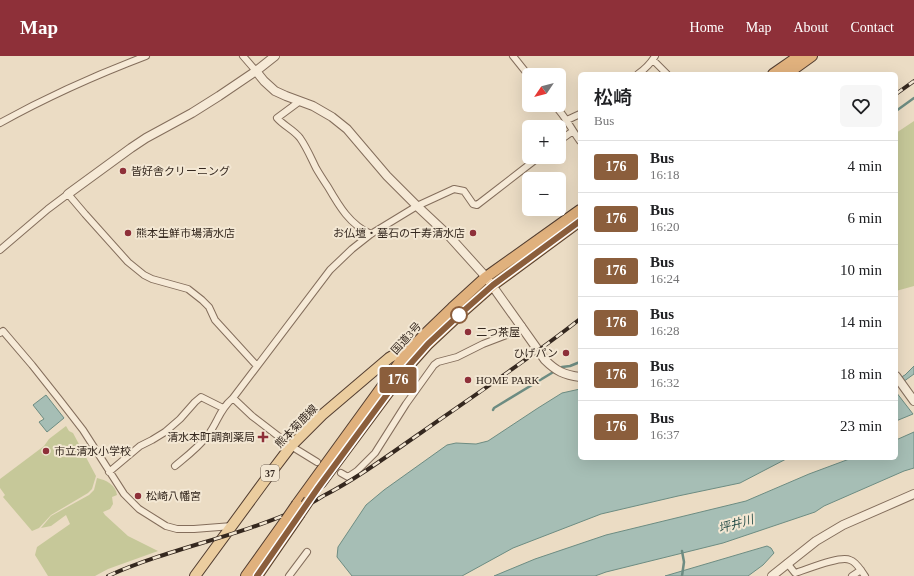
<!DOCTYPE html>
<meta charset="utf-8">
<style>
:root{--surface:#fff;--page:#f6f6f6;--text:#202124;--muted:#757577;--line:#e0e0e0;--accent:#8e3039}
body{margin:0;font-family:"Times New Roman","Noto Sans JP",serif;background:var(--page);color:var(--text);height:100vh;display:flex;flex-direction:column;font-size:15px;white-space:nowrap}
*{box-sizing:border-box;margin:0}
p{font-size:13px;color:var(--muted)}
.icon{flex:none;width:22px;height:22px;fill:none;stroke:currentColor;stroke-width:2;stroke-linecap:round;stroke-linejoin:round}
.map{position:relative;flex:1;overflow:hidden}
.details{position:absolute;left:578px;top:16px;width:320px;height:388px;display:flex;flex-direction:column;background:var(--surface);border-radius:6px;box-shadow:0 4px 16px #0002}
.details>*{flex:none}
.badge{padding:0 8px;border-radius:3px;font-size:14px;line-height:26px}
.needle{width:26px;rotate:235deg}
.fabs{position:absolute;left:522px;top:12px;display:grid;gap:8px}
.fabs a{display:grid;place-items:center;width:44px;height:44px;border-radius:6px;background:var(--surface);box-shadow:0 4px 16px #0002;font-size:20px}
.map>.badge{position:absolute;translate:-50% -50%;box-shadow:0 0 0 2px #fff}
.round{display:grid;place-items:center;flex:none;width:42px;height:42px;border-radius:6px;background:var(--page)}
.headline{display:flex;align-items:center;justify-content:space-between;height:68px;padding:0 16px}
h1{font-size:19px;font-weight:600;line-height:30px}
ul{padding:0;list-style:none}
li{display:flex;align-items:center;gap:12px;height:52px;padding:0 16px;border-top:1px solid var(--line)}
li div{flex:1}
li b{display:block;font-size:15px}
li em{font-style:normal}
li .badge{min-width:44px;font-weight:700;text-align:center}
header{display:flex;align-items:center;gap:24px;box-sizing:border-box;height:56px;padding:0 20px;background:var(--accent);color:#fff}
header strong{font-size:19px}
nav{display:flex;gap:22px;margin-inline-start:auto;font-size:14px}
.map>svg:first-child{display:block}
.green{fill:#c6c899}
.water{fill:#a6beb5;stroke:#6d8c82}
.lines{fill:none;stroke-linecap:round;stroke-linejoin:round}
.stream{stroke:#6d8c82;stroke-width:2.5}
.minor-casing{stroke:#846e5c;stroke-width:8}
.tertiary-casing{stroke:#846e5c;stroke-width:10}
.primary-casing{stroke:#523d30;stroke-width:12}
.trunk-casing{stroke:#523d30;stroke-width:12}
.minor{stroke:#f6ead7;stroke-width:6}
.tertiary{stroke:#f6ead7;stroke-width:8}
.primary{stroke:#ebcd9f;stroke-width:10}
.trunk{stroke:#e0b17d;stroke-width:10}
.rail-casing{stroke:#35281f;stroke-width:4}
.rail{stroke:#f3e7d3;stroke-width:2.5;stroke-dasharray:8;stroke-linecap:butt}
.trunk-bridge-casing{stroke:#523d30;stroke-width:12;stroke-linecap:butt}
.trunk-bridge{stroke:#e0b17d;stroke-width:10}
.line-casing{stroke:#fff;stroke-width:9}
.line{stroke:#8b5e3c;stroke-width:6}
.poi-dot{fill:#8e3039;stroke:#f3e7d3;stroke-width:1.5}
.stop-dot{fill:#fff;stroke:#8b5e3c;stroke-width:2}
.labels{text-anchor:middle;stroke-width:4;stroke-linejoin:round;paint-order:stroke}
.shield{fill:#f3e7d3;stroke:#6e6155;stroke-width:1}
.shield-label{font-size:10px;font-weight:bold;fill:#35281f}
.poi-label{font-size:11px;fill:#35281f;stroke:#f3e7d3;text-anchor:start}
.street-label{font-size:11px;fill:#35281f;stroke:#f3e7d3}
.water-label{font-size:12px;font-style:italic;fill:#2f544e;stroke:#f3e7d3}
</style>
<header>
<strong>Map</strong>
<nav><a>Home</a><a>Map</a><a>About</a><a>Contact</a></nav>
</header>
<div class="map">
<svg width="914" height="520" viewBox="0 0 914 520">
<rect width="100%" height="100%" fill="#ebdcc4"/>
<path class="green" d="M914,65V230L896,235V77Z
M66,370L69,375L73,377L96,420L92,433L88,437L51,459L39,472L32,475L3,441L5,439L0,432V423L44,390L49,383Z
M97,422C106,424 116,429 117,439L112,441L113,448L110,453L103,456L105,459L128,480L158,495L108,513L95,520H48L35,499L37,491L70,468L66,459L51,470L41,472L51,460L89,439L94,434Z"/>
<path class="water" d="M914,310V318L896,331V324L905,319Z
M580,333V402H788L740,427L678,440L601,458L513,492L462,520H352L337,501L338,491L366,449L384,434L447,389L456,387L476,388L488,385L538,352L562,337Z
M896,336L913,358L896,365Z
M46,339L64,362L47,376L39,366L44,363L33,349Z
M914,376V412L904,415L824,450L815,456L723,487L606,516L595,520H494L535,503L606,479L746,445L809,418L852,402H896V384Z
M767,490L771,492L774,497L763,509L748,520H665Z"/>
<g class="lines">
<path class="stream" d="M896,55L914,42
M560,313L562,311L570,310L580,306
M493,354L494,352L555,315
M682,495L684,506L682,520"/>
<g class="minor-casing">
<path id="minor" d="M243,0L256,15
M513,0L529,20
M653,4L667,18
M638,18C645,13 651,7 655,0
M300,45L277,62C284,70 294,74 300,82C307,92 311,102 316,112C320,119 324,125 328,131C339,150 350,169 371,178
M554,49C565,59 571,73 580,85
M567,64L580,58
M0,67C47,41 96,19 146,0
M559,85L573,75
M0,194L48,153L68,138L85,158L128,206L144,219L152,223L188,233L202,244L209,251L215,264L257,310
M0,277L3,275L32,309L59,343L83,374L124,438L139,453L166,470L177,473H194L232,470
M317,406L291,390L252,360L233,342L330,214L352,193L371,178L417,150L454,133L464,135L473,148L477,149L539,101
M175,410C187,400 199,391 208,379C218,366 219,354 233,342
M109,416L140,390L152,384L165,376L180,363L195,346L201,341L223,352
M341,417L348,421L357,415L375,397L406,348L434,309L438,306L457,301L483,288L509,278L522,270
M787,507L795,517C806,514 840,499 850,504C857,506 861,515 865,520
M289,520L307,496
M852,520L861,514"/>
</g>
<g class="tertiary-casing">
<path id="tertiary" d="M256,15L264,25L275,35L286,40L313,50L332,61L347,73L387,120L417,150L449,180L486,221L545,304C556,315 564,319 580,321
M68,138L131,92L146,82L192,57L219,40L256,15L275,0
M896,320L914,345
M772,520L816,485L843,469L914,438"/>
</g>
<g class="primary-casing">
<path id="primary" d="M195,520L269,419L291,390L322,359L389,302L394,299H405"/>
</g>
<g class="trunk-casing">
<path id="trunk" d="M773,18L799,0
M787,18L812,0
M321,427L405,314L428,288L459,259L493,229L580,165
M297,448L405,299L426,277L452,252L486,221L580,154
M246,520L286,464
M257,520L299,459"/>
</g>
<use href="#minor" class="minor"/>
<use href="#tertiary" class="tertiary"/>
<use href="#primary" class="primary"/>
<use href="#trunk" class="trunk"/>
<g class="rail-casing">
<path id="rail" d="M896,38L914,25
M108,520C170,492 237,481 299,453C307,450 315,445 323,440C358,422 390,398 422,376C475,339 529,303 580,263"/>
</g>
<use href="#rail" class="rail"/>
<g class="trunk-bridge-casing">
<path id="trunk-bridge" d="M299,459L309,444
M286,464L297,448"/>
</g>
<use href="#trunk-bridge" class="trunk-bridge"/>
</g>
<g class="lines">
<g class="line-casing">
<path id="line" d="M257,520L318,432L405,314L428,288L459,259L493,229L580,165"/>
</g>
<use href="#line" class="line"/>
</g>
<g class="poi-dot">
<circle cx="123" cy="115" r="4"/>
<circle cx="128" cy="177" r="4"/>
<circle cx="473" cy="177" r="4"/>
<circle cx="468" cy="276" r="4"/>
<circle cx="566" cy="297" r="4"/>
<circle cx="468" cy="324" r="4"/>
<path d="M261 375h4v4h4v4h-4v4h-4v-4h-4v-4h4z"/>
<circle cx="46" cy="395" r="4"/>
<circle cx="138" cy="440" r="4"/>
</g>
<circle class="stop-dot" cx="459" cy="259" r="8"/>
<g class="labels">
<rect class="shield" x="261" y="409" width="18" height="16" rx="3"/>
<g class="shield-label">
<text x="270" y="421">37</text>
</g>
<g class="poi-label">
<text x="131" y="119">皆好舎クリーニング</text>
<text x="136" y="181">熊本生鮮市場清水店</text>
<text x="465" y="181" text-anchor="end">お仏壇・墓石の千寿清水店</text>
<text x="476" y="280">二つ茶屋</text>
<text x="558" y="301" text-anchor="end">ひげパン</text>
<text x="476" y="328">HOME PARK</text>
<text x="255" y="385" text-anchor="end">清水本町調剤薬局</text>
<text x="54" y="399">市立清水小学校</text>
<text x="146" y="444">松崎八幡宮</text>
</g>
<g class="street-label">
<text transform="translate(406 282) rotate(-48)" y="4">国道3号</text>
<text transform="translate(296 370) rotate(-46)" y="4">熊本菊鹿線</text>
</g>
<g class="water-label">
<text transform="translate(736 468) rotate(-16)" y="4">坪井川</text>
</g>
</g>
</svg>
<div class="fabs">
<a><svg class="needle" viewBox="-14 -14 28 28"><path d="M0-13l5 13h-10z" fill="#e53935"/><path d="M0 13l5-13h-10z" fill="#757577"/></svg></a>
<a>+</a>
<a>−</a>
</div>
<b class="badge" style="left:398px;top:324px;background:#8b5e3c;color:#fff">176</b>
<section class="details">
<div class="headline"><div><h1>松崎</h1><p>Bus</p></div><a class="round"><svg class="icon" aria-label="heart" viewBox="0 0 24 24"><path d="M12 20l-8-8c-3-5 5-10 8-4 3-6 11-1 8 4z"/></svg></a></div>
<ul>
<li><span class="badge" style="background:#8b5e3c;color:#fff">176</span><div><b>Bus</b><p>16:18</p></div><em>4 min</em></li>
<li><span class="badge" style="background:#8b5e3c;color:#fff">176</span><div><b>Bus</b><p>16:20</p></div><em>6 min</em></li>
<li><span class="badge" style="background:#8b5e3c;color:#fff">176</span><div><b>Bus</b><p>16:24</p></div><em>10 min</em></li>
<li><span class="badge" style="background:#8b5e3c;color:#fff">176</span><div><b>Bus</b><p>16:28</p></div><em>14 min</em></li>
<li><span class="badge" style="background:#8b5e3c;color:#fff">176</span><div><b>Bus</b><p>16:32</p></div><em>18 min</em></li>
<li><span class="badge" style="background:#8b5e3c;color:#fff">176</span><div><b>Bus</b><p>16:37</p></div><em>23 min</em></li>
</ul>
</section>
</div>
